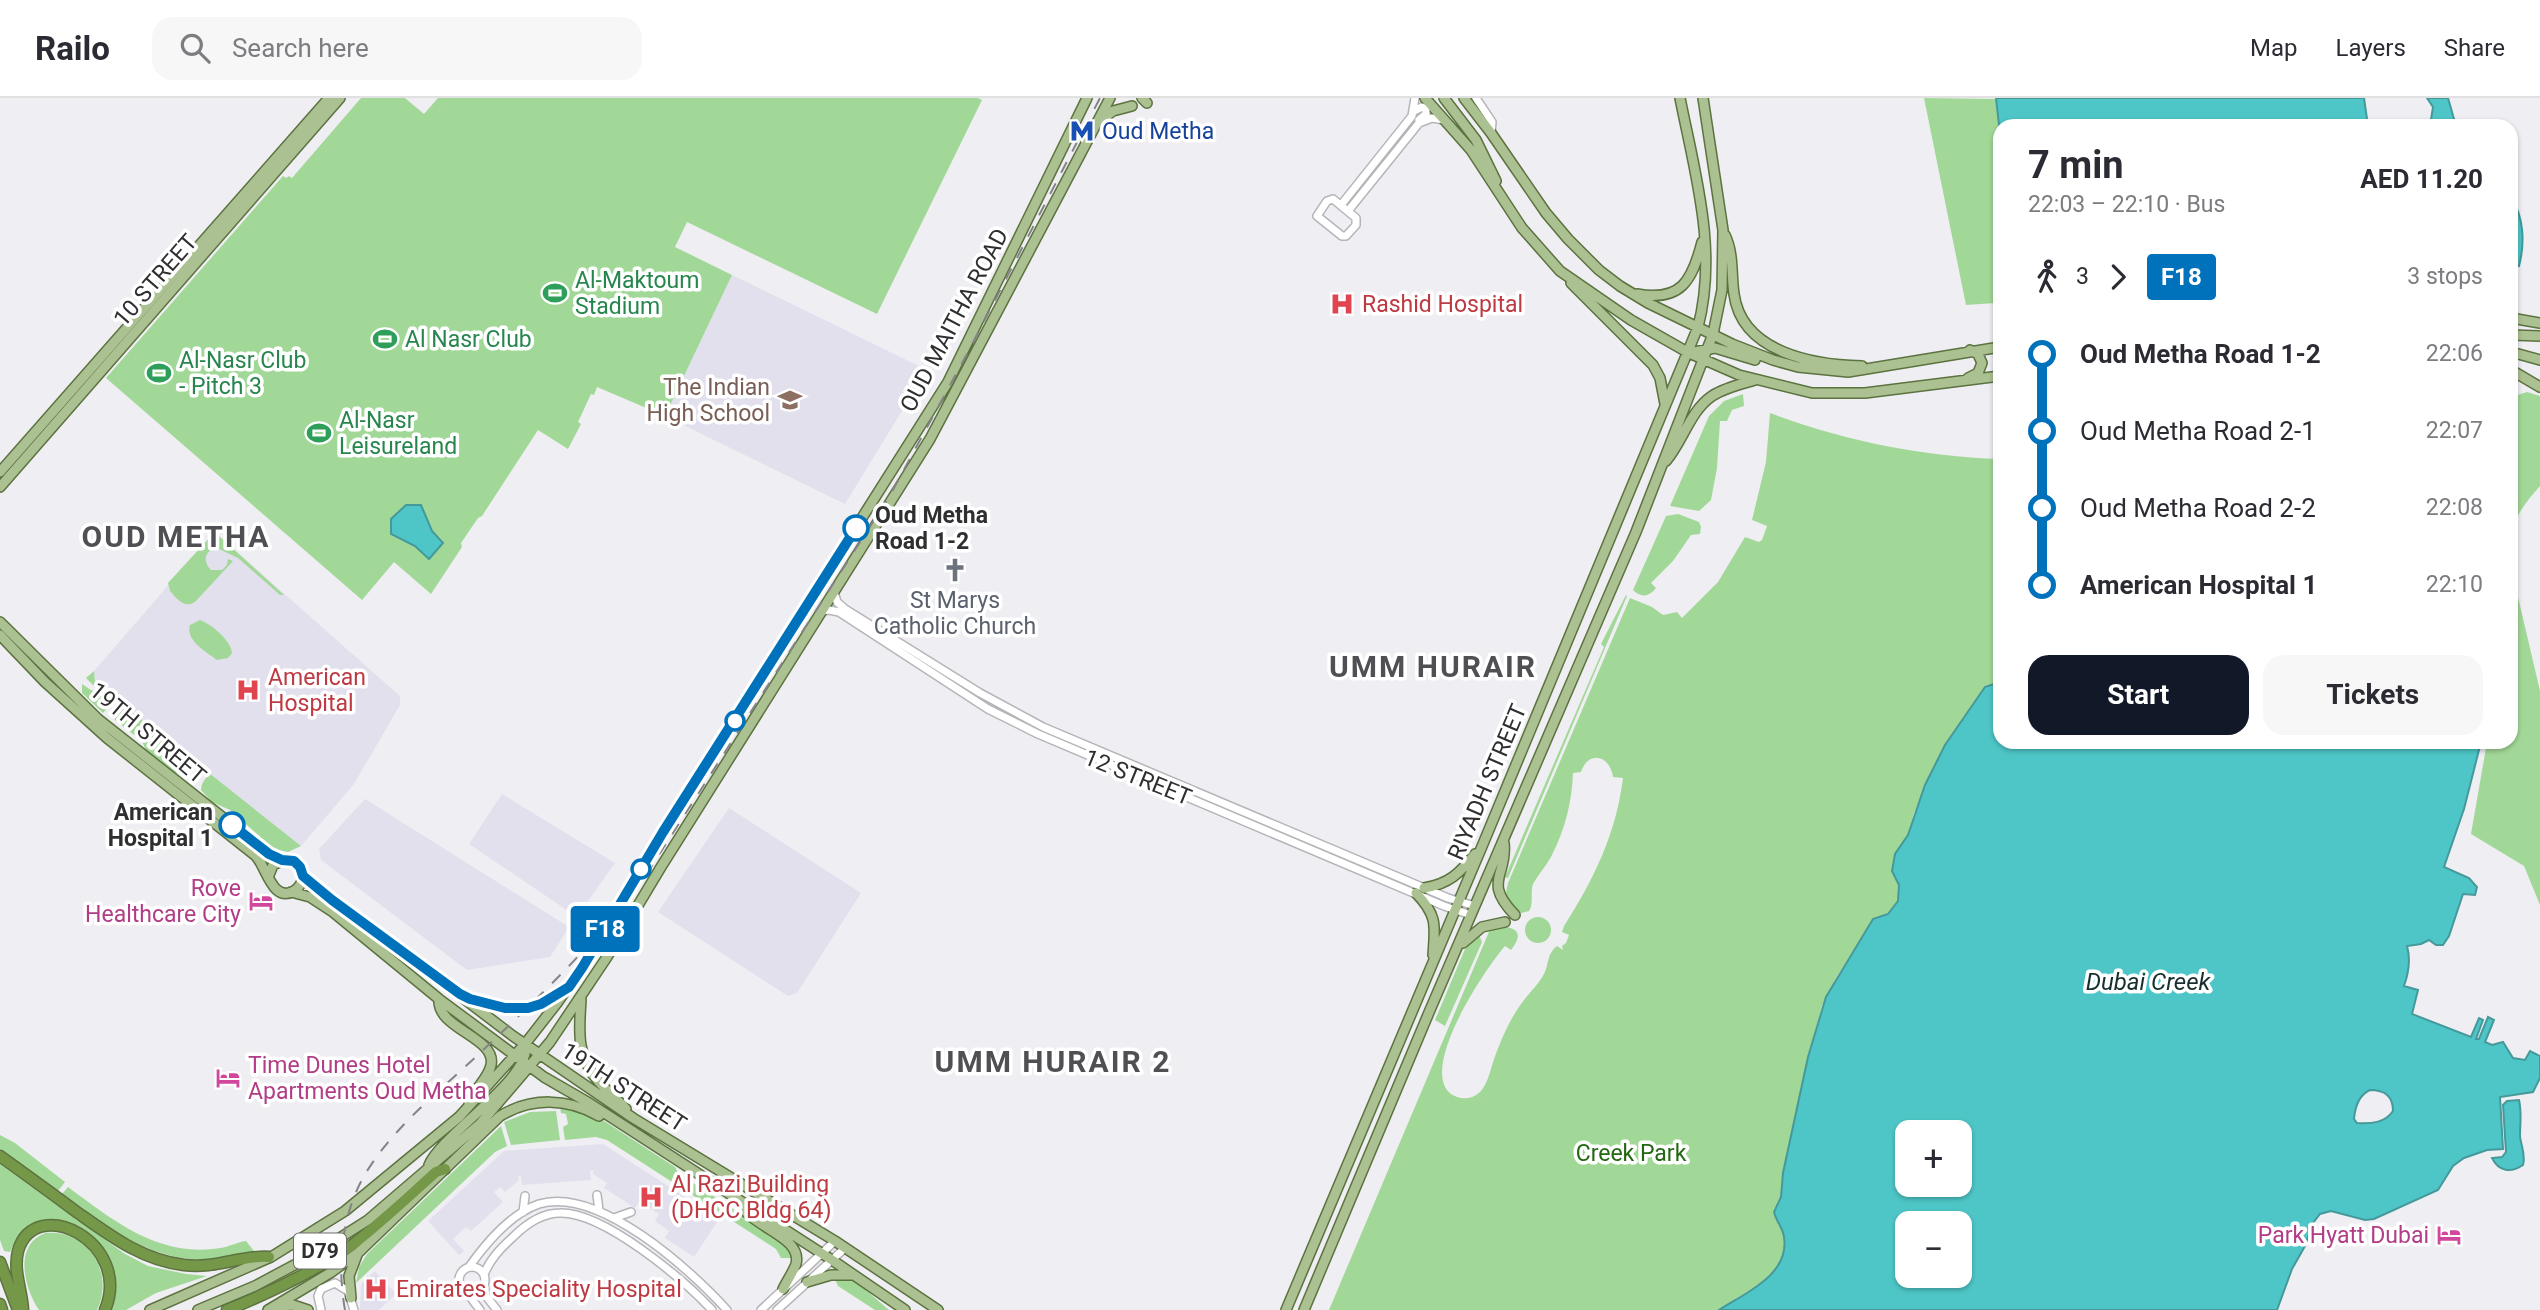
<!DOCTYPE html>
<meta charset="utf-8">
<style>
:root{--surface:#fff;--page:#f7f7f7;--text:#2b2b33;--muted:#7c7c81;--line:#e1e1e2;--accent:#111827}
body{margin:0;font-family:Roboto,sans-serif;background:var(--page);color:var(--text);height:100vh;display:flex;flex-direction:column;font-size:26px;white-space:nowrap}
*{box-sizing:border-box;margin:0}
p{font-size:23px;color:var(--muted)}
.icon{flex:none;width:38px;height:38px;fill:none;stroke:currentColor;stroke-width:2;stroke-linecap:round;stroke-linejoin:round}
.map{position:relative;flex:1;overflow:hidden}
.details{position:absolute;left:1993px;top:21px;width:525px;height:630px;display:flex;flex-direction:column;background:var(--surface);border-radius:21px;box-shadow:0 2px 5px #0004}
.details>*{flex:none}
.badge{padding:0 14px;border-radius:5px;font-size:24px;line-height:46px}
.buttons{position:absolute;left:1895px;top:1022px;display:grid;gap:14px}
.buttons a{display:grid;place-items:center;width:77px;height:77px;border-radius:14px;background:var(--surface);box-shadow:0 2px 5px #0004;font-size:35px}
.map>.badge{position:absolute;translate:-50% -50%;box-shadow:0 0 0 4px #fff}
.legs{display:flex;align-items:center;gap:10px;height:77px;padding:0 35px;font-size:23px}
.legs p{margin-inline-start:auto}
.headline{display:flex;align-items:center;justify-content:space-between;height:119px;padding:0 35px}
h1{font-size:38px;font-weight:700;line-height:52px}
.action{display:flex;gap:14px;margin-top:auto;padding:14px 35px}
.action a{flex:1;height:80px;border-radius:21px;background:var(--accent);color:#fff;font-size:28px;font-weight:700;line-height:80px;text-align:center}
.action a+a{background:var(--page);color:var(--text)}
ul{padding:0 35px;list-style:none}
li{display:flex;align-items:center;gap:24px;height:77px;font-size:26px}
li i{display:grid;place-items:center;width:10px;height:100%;margin:0 9px;background:currentColor}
li i::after{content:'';width:18px;height:18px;margin:-9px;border:5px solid;border-radius:50%;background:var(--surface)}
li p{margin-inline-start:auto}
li:first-child i{background:linear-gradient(#0000 50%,currentColor 0)}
li:last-child i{background:linear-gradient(currentColor 50%,#0000 0)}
header{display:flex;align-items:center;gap:42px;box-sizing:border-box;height:98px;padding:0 35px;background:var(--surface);border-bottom:2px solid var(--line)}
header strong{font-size:33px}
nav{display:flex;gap:38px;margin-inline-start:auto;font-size:24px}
.search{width:490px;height:63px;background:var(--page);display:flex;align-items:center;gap:18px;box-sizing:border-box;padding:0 24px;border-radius:21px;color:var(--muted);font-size:26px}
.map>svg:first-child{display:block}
.built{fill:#e1e0ec}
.green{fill:#a2d897}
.water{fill:#4ec6c7;stroke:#45999a;stroke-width:2;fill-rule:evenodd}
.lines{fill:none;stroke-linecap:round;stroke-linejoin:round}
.minor-casing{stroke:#b5b5b9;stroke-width:10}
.major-casing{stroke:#5c7340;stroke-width:12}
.highway-casing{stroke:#5c7340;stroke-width:13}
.minor{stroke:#fff;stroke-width:7}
.major{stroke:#acc191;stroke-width:9}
.highway{stroke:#749848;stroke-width:10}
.rail{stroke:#848387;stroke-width:2;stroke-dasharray:12 12;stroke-linecap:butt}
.line-1-casing{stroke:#fff;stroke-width:16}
.line-1{stroke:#0072bc;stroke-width:10}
.stop-1-dot{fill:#fff;stroke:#0072bc;stroke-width:3.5}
.labels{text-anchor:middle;stroke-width:7;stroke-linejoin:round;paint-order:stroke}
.shield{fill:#fff;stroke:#6d6d6f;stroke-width:2}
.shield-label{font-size:21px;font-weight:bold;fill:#2f2f31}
.transit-label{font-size:23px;fill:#164399;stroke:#fff;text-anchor:start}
.street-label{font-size:23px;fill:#2f2f31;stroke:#fff}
.leisure-label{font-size:23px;fill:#27864d;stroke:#fff;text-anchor:start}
.health-label{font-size:23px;fill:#be3a42;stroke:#fff;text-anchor:start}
.education-label{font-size:23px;fill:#785e54;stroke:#fff;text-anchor:end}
.stop-label{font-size:23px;font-weight:bold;fill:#2f2f31;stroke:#fff;text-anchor:start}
.worship-label{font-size:23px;fill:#5b616d;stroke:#fff}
.hotel-label{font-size:23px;fill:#b23c85;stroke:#fff;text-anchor:end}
.park-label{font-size:23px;fill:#226812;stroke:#fff}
.water-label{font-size:24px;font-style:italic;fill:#192e2e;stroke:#fff}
.district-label{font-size:30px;font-weight:bold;letter-spacing:2px;fill:#504f53;stroke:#fff}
</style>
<header>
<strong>Railo</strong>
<div class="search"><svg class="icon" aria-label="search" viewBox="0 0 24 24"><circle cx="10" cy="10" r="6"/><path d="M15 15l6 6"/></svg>Search here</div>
<nav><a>Map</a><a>Layers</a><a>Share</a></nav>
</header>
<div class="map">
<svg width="2540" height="1212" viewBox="0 0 2540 1212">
<rect width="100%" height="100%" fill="#efeef3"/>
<path class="built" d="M732,177L927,272L845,406L665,318Z
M211,438H219L400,598V607L354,686L301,748L95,585L94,573Z
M502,696L615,765L577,819L469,746Z
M365,701L569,829L550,859L467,872L321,762L319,751Z
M729,710L861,795L797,895L788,898L658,814Z
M603,1046L719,1121L694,1159L665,1140L669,1133L655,1123L659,1116L639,1103L635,1110L604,1090L607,1085L593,1076V1072L590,1073L591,1082L522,1087L521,1078H518L519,1082L505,1094L500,1089L494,1094L503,1104L471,1133L466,1129L453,1141L464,1153L459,1157L428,1123L504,1053Z
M375,1173L396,1196L379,1212H360L361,1186Z"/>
<path class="green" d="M361,0H405L424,16L438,0H978L982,2L877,216L687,124L675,149L732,177L665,318L597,289L594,297L591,296L578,324L581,326L568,351L538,332L482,418L478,420L461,445L462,449L431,496L394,464L362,502L106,280L283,78L286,80L289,78L292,80Z
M1924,0L1996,1L2000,36V333L1995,205L1966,207Z
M2527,294L2540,298V388C2528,401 2514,419 2511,437V299Z
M1743,296L1744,308L1732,312L1727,323H1720L1717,370L1711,402L1699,413L1670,408L1709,318L1724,303Z
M1770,315C1845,343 1920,358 2000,361V584L1985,589L1945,647L1914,715L1908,737L1895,756L1892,773L1899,787L1898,803L1888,816L1873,821L1836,880L1822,908L1803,980L1783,1075L1781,1099L1775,1112V1118L1782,1130L1785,1143L1782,1162L1770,1179L1719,1212H1329L1491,829C1510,827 1528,831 1511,852L1505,848C1486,870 1418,970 1451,996C1460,1002 1472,1002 1480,994C1487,987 1490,974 1493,964C1500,944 1508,924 1521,906C1528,896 1538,887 1544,876C1549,866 1547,855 1557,848L1563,852L1562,848L1566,845L1569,837L1562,834L1564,828C1594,781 1616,736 1623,680L1613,679C1610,657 1588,652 1581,674L1573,675C1572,704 1565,732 1551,759C1546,768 1538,777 1533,786C1530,795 1534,805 1529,813L1521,815L1515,812L1505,799L1508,785L1630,500L1652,509L1663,517L1677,514L1682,520L1718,484L1745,439L1759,444L1762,442L1767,428L1752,422L1766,364Z
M1678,416L1699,424L1701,429L1700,436L1691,437L1673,463L1651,485L1656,490C1649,499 1641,500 1633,492L1666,418Z
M211,438H219L284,497H280L238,460L217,450C205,452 202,463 211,472H222L227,467L228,461L233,463L195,504C185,511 177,501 170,493L168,485Z
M2511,469L2540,593V807L2524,768L2471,736L2487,644H2511Z
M1626,497L1627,498L1508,780L1505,779L1604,549L1601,546Z
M200,522C211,526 231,542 232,555L228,560L217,562C206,554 185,542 190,527Z
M94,573L95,585L115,601L103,615L82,595V586L91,592L100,594L86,580Z
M119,604L192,662L183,673L175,675L147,655L142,643L115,622L113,614Z
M209,675L301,748L288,754L274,751L230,712L212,704L201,692L202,686Z
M1525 832a13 13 0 1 1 26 0a13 13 0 1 1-26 0Z
M1477,838L1480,839L1482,844L1445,928L1435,922L1465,851Z
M560,1009L601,1021L675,1069L679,1076L779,1140L790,1153L792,1160H781L776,1151L607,1042L596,1039L565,1042L563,1029L568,1026L566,1016L561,1015Z
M556,1013L560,1042L511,1047L504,1024L530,1014Z
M501,1028L507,1048L495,1054L356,1185L359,1169L367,1156Z
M0,1037L15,1045L65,1084L58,1093L0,1051Z
M0,1066L125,1156L148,1168L186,1176L207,1178L156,1195L126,1212H111C139,1150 43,1081 10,1154L4,1153L0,1142Z
M68,1089C114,1123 159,1160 220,1150C229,1149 237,1144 246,1143L254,1153C246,1157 236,1158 228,1159C161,1172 113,1133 62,1096Z
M46,1135C88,1131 115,1175 97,1212H39C24,1190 13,1146 46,1135Z
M834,1179L854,1182L889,1212H875L838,1188Z"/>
<path class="water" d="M1996,0H2364L2368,28H2000V36Z
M2427,0H2448L2456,28H2430L2433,9Z
M2511,99C2524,119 2525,145 2519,168L2511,166Z
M406,407H421L432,433L443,445L429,461L415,448L391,436V421Z
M2000,584V644H2481L2464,711L2444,769L2469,780L2477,789L2475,797L2463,796L2449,838L2443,847H2436L2429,842L2421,846L2407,848C2411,862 2409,874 2404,888L2418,892L2412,916L2471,939L2479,920L2483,922L2476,941H2479L2488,919L2494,922L2485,944L2492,947L2503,944L2513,960L2525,962L2530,953L2540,958V980L2533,994L2500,999L2503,1051L2487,1052L2464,1060L2453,1068L2438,1092L2374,1121L2365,1122L2331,1113L2320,1116L2313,1125L2305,1148L2292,1171L2277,1212H1719C1745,1195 1790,1177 1784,1139C1783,1130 1776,1123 1774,1114L1781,1099L1783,1075L1808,959L1826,899L1873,821L1888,816L1898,803L1899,787L1892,773L1895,756L1908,737L1925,687L1945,647L1985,589ZM2370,992C2385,992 2393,998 2393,1013C2385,1025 2371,1026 2357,1025L2354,1021C2355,1009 2359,997 2370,992ZM1908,1034H1960V1087H1908ZM1908,1125H1960V1178H1908Z
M2519,1002C2522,1015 2520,1025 2520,1038C2521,1048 2526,1057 2523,1067C2511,1075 2499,1074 2492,1060L2502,1059L2506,1054L2503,1007L2507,1003Z"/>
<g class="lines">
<g class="minor-casing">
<path id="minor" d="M1476,0L1492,24L1491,35
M1414,13L1422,9L1426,11V16L1419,22
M1333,101L1356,120V127L1346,138H1342L1317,118L1327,103Z
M1341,107L1412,18L1415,0
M1348,113L1419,25L1432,20L1444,22
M834,494L837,504L845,511L980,595L1043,629L1448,800L1475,808
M822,513L829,512L839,514L988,611L1038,636L1444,808L1471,817
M597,1097L599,1112
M523,1114L525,1098
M614,1120L631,1114
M469,1169C486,1145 510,1116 539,1106C598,1088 690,1171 727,1212
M459 1182a13 13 0 1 1 26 0a13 13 0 1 1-26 0Z
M484,1177C489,1162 501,1150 513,1139C525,1127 542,1115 560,1115C604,1114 683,1181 712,1212
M484,1186L486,1198L497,1212
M466,1193L480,1212
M321,1212L318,1198L321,1191L335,1185L348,1193L354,1212
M761,1212L835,1143
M777,1212L845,1150"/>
</g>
<g class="major-casing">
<path id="major" d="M1142,0L1147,5
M1425,0L1471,52L1522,130L1560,173L1631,222L1689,255L1739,277L1812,295H1865L2000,278
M1444,0L1476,42L1496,83
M1464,0L1491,35L1546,115L1568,141L1599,172L1620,188L1648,205L1732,246L1773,262L1798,269L1848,274L2000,249
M1102,21L1113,13L1132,8
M1725,137C1734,156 1731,176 1734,196C1742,255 1814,267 1862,268
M1571,185L1653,267L1660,280L1665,306
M1637,196C1681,204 1692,183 1702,144
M2511,220L2540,225
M2511,237L2540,238
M2511,254L2540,262
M1689,255L1715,250L1755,262
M2511,272L2540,289
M1968,280L1978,275L1982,265L1978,256L1970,252
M1666,363C1683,343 1690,313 1712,298C1724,290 1741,286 1755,282
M0,374L329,0
M0,389L340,0
M0,524L98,621L264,752L282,762
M0,537L45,584L107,640L256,758C267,771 273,805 294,793C300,789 302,785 303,778L298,766L286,761L273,767L269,777
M1504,745C1508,778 1482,783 1515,817
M303,778L513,938L576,981L633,1020L835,1143L938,1212
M1424,790C1449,786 1460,775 1475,756
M291,794L310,799L333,814L439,901L544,979L589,1005L832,1162L905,1212
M1416,795C1438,818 1435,828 1433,857
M1463,845L1482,829L1505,824
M469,900C508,914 530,914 565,892
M439,901C436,931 497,939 491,967C488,982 473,991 469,1006
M581,902C579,932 576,959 599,984C607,993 617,1001 626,1011
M429,1067C442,1036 534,979 525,946
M739,1104C751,1130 803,1138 796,1166C793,1174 787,1183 783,1191
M807,1184L831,1177H853
M351,1200L349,1178L357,1157
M280,1208L293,1207L308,1212
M150,1212L271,1159L345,1113L459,1019L525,946L557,905L592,854L663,734L948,284L1087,0
M198,1212L255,1188L313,1157L368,1122L480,1026L550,944L607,859L661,769L930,341L1110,0
M268,1212L330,1175L358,1155L500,1018C532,999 567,1000 599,1018
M1286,1212L1483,746L1698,229C1718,152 1695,76 1680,0
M1304,1212L1430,912L1636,434L1713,236L1722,192L1723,132L1703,0"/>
</g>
<g class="highway-casing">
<path id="highway" d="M0,1058C25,1076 50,1094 74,1112C108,1136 141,1162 184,1167C216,1171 241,1157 269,1159
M0,1164L18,1212
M0,1206L2,1212
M23,1212C22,1192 13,1173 18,1153C35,1095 133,1144 105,1212
M227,1212C269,1195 313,1174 351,1148C381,1125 408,1099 436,1074L445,1071"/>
</g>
<use href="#minor" class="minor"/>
<use href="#major" class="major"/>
<use href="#highway" class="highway"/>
<path class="rail" d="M345,1212C337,1167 341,1119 364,1078C393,1029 440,993 481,954C539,899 596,845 644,780L889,399L967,256L1100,0"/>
</g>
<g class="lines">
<g class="line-1-casing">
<path id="line-1" d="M232,727L269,756L282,762L294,763L300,769L303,778L332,802L460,896L470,901L505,910H528L541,906L569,889L582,870L663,734L856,430"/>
</g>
<use href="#line-1" class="line-1"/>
</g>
<defs>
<g id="metro-bare" transform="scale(1.89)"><path d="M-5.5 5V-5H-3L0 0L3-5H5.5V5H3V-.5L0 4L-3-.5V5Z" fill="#1a4fb4" stroke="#fff" stroke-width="2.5" paint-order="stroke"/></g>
<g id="stadium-bare" transform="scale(1.89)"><path d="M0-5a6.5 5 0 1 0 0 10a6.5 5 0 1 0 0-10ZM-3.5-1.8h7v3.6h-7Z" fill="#2e9e5b" stroke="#fff" stroke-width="2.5" paint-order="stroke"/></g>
<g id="hospital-bare" transform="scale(1.89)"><path d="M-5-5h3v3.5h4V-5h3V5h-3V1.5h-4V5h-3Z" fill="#e0444e" stroke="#fff" stroke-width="2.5" paint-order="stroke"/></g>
<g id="school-bare" transform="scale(1.89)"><path d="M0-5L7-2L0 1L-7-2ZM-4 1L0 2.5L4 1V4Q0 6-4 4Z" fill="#8d6e63" stroke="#fff" stroke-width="2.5" paint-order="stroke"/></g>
<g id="church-bare" transform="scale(1.89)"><path d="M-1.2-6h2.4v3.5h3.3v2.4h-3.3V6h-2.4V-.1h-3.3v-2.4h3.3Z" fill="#6b7280" stroke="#fff" stroke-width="2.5" paint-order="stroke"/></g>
<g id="hotel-bare" transform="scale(1.89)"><path d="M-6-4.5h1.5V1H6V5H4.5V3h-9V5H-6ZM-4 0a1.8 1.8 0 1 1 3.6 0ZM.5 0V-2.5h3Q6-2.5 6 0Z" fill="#d1479c" stroke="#fff" stroke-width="2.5" paint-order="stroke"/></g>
</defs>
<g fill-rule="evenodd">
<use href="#metro-bare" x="1082" y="33"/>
<use href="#stadium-bare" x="555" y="195"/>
<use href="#hospital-bare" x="1342" y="206"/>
<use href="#stadium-bare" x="385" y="241"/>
<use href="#stadium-bare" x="159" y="275"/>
<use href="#school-bare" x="790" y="302"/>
<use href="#stadium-bare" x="319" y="335"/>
<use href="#church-bare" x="955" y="472"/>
<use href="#hospital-bare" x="248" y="592"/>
<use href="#hotel-bare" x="261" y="803"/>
<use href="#hotel-bare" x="228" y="980"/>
<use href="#hospital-bare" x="651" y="1099"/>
<use href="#hotel-bare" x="2449" y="1137"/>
<use href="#hospital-bare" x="376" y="1191"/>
</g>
<g class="stop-1-dot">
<circle cx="856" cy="430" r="12"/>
<circle cx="735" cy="623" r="9"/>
<circle cx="232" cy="727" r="12"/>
<circle cx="641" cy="771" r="9"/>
</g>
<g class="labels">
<rect class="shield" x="294" y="1135.5" width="52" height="35" rx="5"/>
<g class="shield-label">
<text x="320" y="1160">D79</text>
</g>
<g class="transit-label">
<text x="1102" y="41">Oud Metha</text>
</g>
<g class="street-label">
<text transform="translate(155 182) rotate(-49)" y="8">10 STREET</text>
<text transform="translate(954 222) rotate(-62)" y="8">OUD MAITHA ROAD</text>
<text transform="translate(148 635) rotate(40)" y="8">19TH STREET</text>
<text transform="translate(1138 679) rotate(22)" y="8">12 STREET</text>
<text transform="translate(1487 684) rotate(-67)" y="8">RIYADH STREET</text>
<text transform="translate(624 989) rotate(33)" y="8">19TH STREET</text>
</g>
<g class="leisure-label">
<text x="575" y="190">Al-Maktoum<tspan x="575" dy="26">Stadium</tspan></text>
<text x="405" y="249">Al Nasr Club</text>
<text x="179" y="270">Al-Nasr Club<tspan x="179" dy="26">- Pitch 3</tspan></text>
<text x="339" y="330">Al-Nasr<tspan x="339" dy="26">Leisureland</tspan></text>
</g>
<g class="health-label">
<text x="1362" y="214">Rashid Hospital</text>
<text x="268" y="587">American<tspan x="268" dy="26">Hospital</tspan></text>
<text x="671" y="1094">Al Razi Building<tspan x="671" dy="26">(DHCC Bldg 64)</tspan></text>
<text x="396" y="1199">Emirates Speciality Hospital</text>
</g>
<g class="education-label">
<text x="770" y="297">The Indian<tspan x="770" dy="26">High School</tspan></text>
</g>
<g class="stop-label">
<text x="875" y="425">Oud Metha<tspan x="875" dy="26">Road 1-2</tspan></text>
<text x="213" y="722" text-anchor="end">American<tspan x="213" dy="26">Hospital 1</tspan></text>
</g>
<g class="worship-label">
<text x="955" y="510">St Marys<tspan x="955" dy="26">Catholic Church</tspan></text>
</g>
<g class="hotel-label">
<text x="241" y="798">Rove<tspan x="241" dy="26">Healthcare City</tspan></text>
<text x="248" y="975" text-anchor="start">Time Dunes Hotel<tspan x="248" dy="26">Apartments Oud Metha</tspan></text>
<text x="2429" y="1145">Park Hyatt Dubai</text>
</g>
<g class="park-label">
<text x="1631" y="1063">Creek Park</text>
</g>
<g class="water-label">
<text x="2148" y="892">Dubai Creek</text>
</g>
<g class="district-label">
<text x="176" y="449">OUD METHA</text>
<text x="1433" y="579">UMM HURAIR</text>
<text x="1053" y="974">UMM HURAIR 2</text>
</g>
</g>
</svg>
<div class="buttons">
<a>+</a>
<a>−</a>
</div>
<b class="badge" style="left:605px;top:831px;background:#0072bc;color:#fff">F18</b>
<section class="details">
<div class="headline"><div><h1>7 min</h1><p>22:03 – 22:10 · Bus</p></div><b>AED 11.20</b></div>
<div class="legs"><svg class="icon" aria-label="walk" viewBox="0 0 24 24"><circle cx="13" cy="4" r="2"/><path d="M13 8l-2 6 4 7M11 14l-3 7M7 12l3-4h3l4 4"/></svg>3<svg class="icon" aria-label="forward" viewBox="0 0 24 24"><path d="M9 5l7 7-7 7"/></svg><b class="badge" style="background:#0072bc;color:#fff">F18</b><p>3 stops</p></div>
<ul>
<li><i style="color:#0072bc"></i><b>Oud Metha Road 1-2</b><p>22:06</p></li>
<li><i style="color:#0072bc"></i><span>Oud Metha Road 2-1</span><p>22:07</p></li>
<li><i style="color:#0072bc"></i><span>Oud Metha Road 2-2</span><p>22:08</p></li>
<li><i style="color:#0072bc"></i><b>American Hospital 1</b><p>22:10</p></li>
</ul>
<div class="action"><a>Start</a><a>Tickets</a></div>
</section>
</div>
